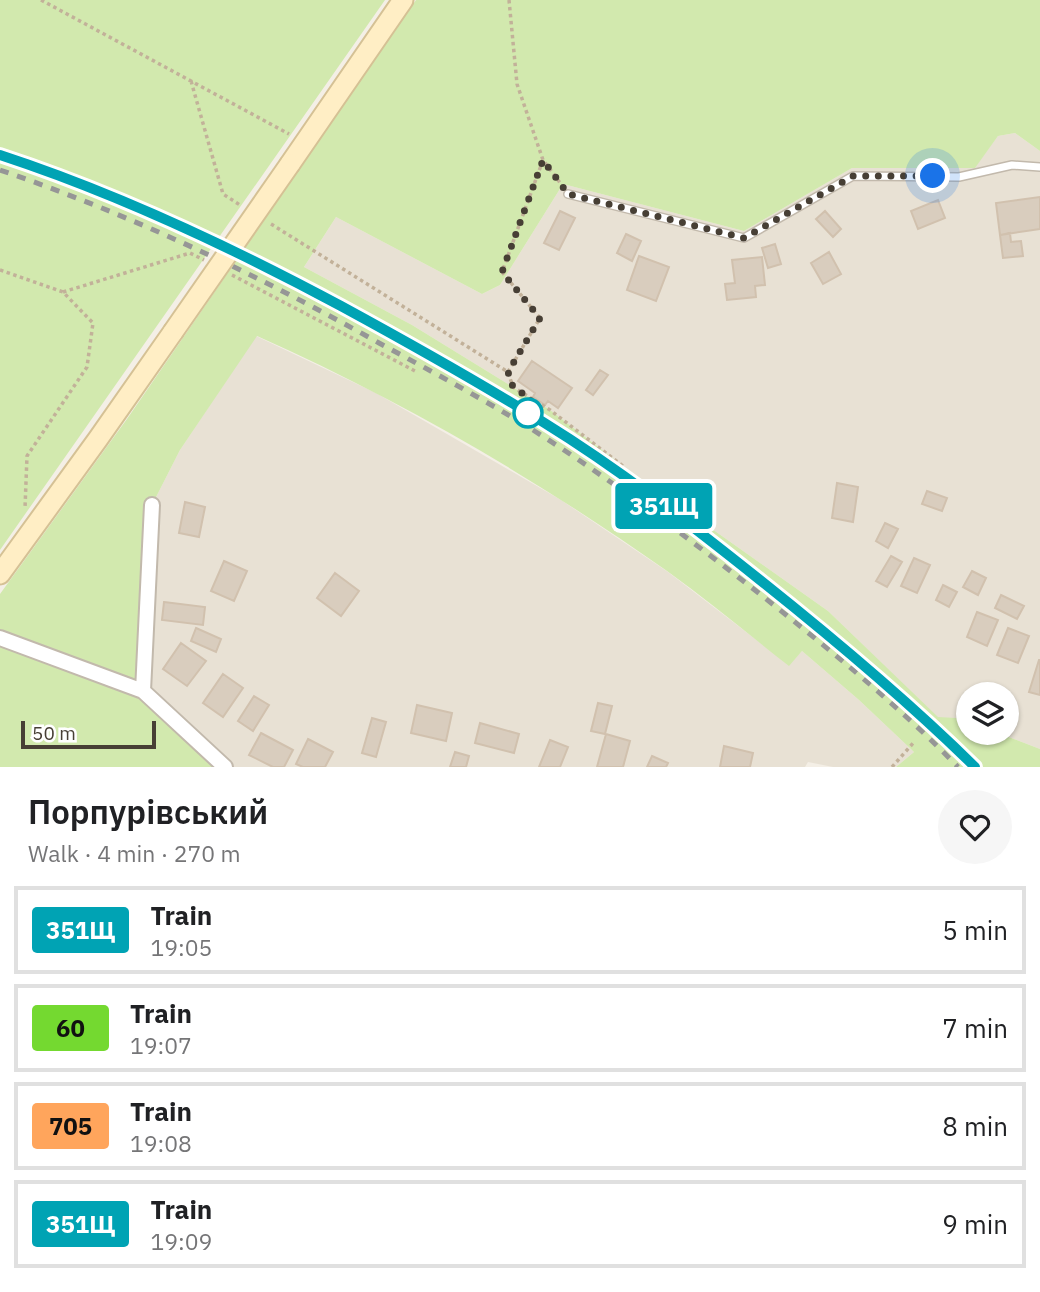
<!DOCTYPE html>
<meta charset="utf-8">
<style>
:root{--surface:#fff;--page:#f6f6f6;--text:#202124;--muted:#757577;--line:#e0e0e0}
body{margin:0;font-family:"IBM Plex Sans",sans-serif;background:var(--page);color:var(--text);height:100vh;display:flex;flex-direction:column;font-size:26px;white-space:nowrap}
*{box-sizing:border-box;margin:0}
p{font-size:23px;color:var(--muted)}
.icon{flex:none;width:38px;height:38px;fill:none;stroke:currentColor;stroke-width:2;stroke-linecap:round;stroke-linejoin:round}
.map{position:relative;height:767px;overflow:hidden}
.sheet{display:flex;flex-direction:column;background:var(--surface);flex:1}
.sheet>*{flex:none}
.badge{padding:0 14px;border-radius:5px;font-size:24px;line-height:46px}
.buttons{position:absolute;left:956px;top:682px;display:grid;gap:14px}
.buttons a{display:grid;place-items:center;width:63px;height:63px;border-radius:50%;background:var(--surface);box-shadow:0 2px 5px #0004;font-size:35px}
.scale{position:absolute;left:21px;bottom:18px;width:135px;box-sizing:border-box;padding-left:7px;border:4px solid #473f35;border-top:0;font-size:19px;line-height:24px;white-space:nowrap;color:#473f35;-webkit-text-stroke:5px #fff;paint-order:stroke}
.you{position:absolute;width:35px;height:35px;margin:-18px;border:5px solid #fff;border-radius:50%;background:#1a73e8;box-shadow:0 0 0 10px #1a73e833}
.map>.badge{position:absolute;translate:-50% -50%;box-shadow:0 0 0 4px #fff}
.round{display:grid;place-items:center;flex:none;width:74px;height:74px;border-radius:37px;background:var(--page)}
.head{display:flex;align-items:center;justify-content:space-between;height:119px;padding:0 28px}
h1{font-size:33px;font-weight:600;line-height:52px}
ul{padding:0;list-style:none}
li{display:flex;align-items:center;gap:21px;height:88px;margin:0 14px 10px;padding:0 14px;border:4px solid var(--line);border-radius:0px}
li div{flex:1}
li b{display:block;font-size:26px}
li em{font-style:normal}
li .badge{min-width:77px;font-weight:700;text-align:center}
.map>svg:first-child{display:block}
.residential{fill:#e8e1d4}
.green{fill:#d2e9ae}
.building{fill:#d9cdbe;stroke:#d1c1ae;stroke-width:2}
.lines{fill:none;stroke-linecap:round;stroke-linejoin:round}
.service-casing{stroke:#c2b9ac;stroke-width:10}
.minor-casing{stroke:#c2b9ac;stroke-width:18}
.secondary-casing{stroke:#d5c195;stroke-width:23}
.path{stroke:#c2b199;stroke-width:3.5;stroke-dasharray:3.5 3.5;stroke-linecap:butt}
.service{stroke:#fff;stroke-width:7}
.minor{stroke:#fff;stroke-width:14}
.secondary{stroke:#ffeec5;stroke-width:19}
.rail{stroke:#969696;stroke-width:5;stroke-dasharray:9 9;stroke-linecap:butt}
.secondary-bridge-casing{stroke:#d5c195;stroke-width:23;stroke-linecap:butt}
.secondary-bridge{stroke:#ffeec5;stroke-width:19}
.line-casing{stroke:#fff;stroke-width:16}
.line{stroke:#00a3b4;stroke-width:10}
.walk{stroke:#473f35;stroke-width:7;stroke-dasharray:0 12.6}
.stop-dot{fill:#fff;stroke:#00a3b4;stroke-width:3.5}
</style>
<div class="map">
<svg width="1040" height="767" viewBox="0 0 1040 767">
<rect width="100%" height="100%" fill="#f4efe6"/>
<path class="residential" d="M1015,133L1040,151V749L998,733H1006V695H968V722L956,718H938L828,611L623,466L550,410L412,325L304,267L336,217L482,294L500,285L563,184L744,231L852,168H974L998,136Z
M256,336L376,393L561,500L668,572L789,665L802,651L859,700L914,752L896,767H833L808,762L805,767H225L143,691L152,505L180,450Z"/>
<path class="green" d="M0,0H385L0,550Z
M416,0H1040V151L1015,133L998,136L975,168H852L744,231L563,184L500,285L482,294L336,217L304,267L412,325L550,410L623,466L828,611L938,717L956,718L968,722V733H998L1040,749V767H896L914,752L859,700L802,651L789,666C748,634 709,601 667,571C538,480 401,400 257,336L180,450L152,505L143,691L225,767H0V594L127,419Z"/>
<path class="building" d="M1040,197V229L1000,235L996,203Z
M938,200L945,218L918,229L911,211Z
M560,211L575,218L559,250L544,243Z
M825,211L841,229L833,237L816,219Z
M1010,233L1011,242L1021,241L1023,256L1003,258L1000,235Z
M626,234L641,241L632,261L617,253Z
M775,244L781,264L768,268L762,248Z
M829,252L841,274L823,284L811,263Z
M639,256L669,267L656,301L627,290Z
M762,257L765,285L755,286L756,297L727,300L725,284L735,283L732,260Z
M532,361L572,388L558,408L548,401L545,405L533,397L535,393L518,381Z
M600,370L608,375L593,395L586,390Z
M837,483L858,487L853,522L832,518Z
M927,491L947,498L942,511L922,504Z
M185,502L205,507L199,537L179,533Z
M885,523L898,529L888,548L876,541Z
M891,556L902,562L887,587L876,581Z
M914,558L930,565L917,593L901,586Z
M224,561L247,571L234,601L211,591Z
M972,571L986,578L978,595L963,587Z
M335,573L359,591L341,616L317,598Z
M943,585L957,592L949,607L936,600Z
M1001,595L1024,606L1017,619L995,608Z
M164,602L205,607L203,625L162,620Z
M977,612L998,620L987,646L967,637Z
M196,628L221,639L216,652L191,641Z
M1008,628L1029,636L1018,663L997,655Z
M181,643L206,661L187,686L163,669Z
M1039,660H1040V695L1029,692Z
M223,674L243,688L223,717L203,703Z
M254,696L269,705L253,731L238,721Z
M598,703L612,706L605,734L591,731Z
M417,705L452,713L446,741L411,733Z
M372,718L386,722L376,757L362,753Z
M480,723L519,734L514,753L475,743Z
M261,733L293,750L284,767H273L249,755Z
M606,734L630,741L623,767H597Z
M308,739L333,752L325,767H303L296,764Z
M550,740L568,747L560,767H539Z
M724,746L753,753L750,767H720Z
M455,752L469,756L466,767H450Z
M652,756L668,763L666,767H647Z"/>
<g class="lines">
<g class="service-casing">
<path id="service" d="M568,194L744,238L853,176L959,177L1012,165L1040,167"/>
</g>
<g class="minor-casing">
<path id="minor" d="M0,638L143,691L225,767
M143,691L152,505"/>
</g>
<g class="secondary-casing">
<path id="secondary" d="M290,164L403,0
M0,574L98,439L173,332"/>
</g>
<path class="path" d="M41,0L289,134
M509,0L517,84L543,160L561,184
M191,81L223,194L240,205
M271,224L508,372L513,387L550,410L623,466
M0,270L63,292L93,323L87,367L27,456L25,508
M232,275L415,371
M63,292L190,253L204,260
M508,372L540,318L502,272L543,160
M892,767L915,741"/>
<use href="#service" class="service"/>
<use href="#minor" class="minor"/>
<use href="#secondary" class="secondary"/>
<path class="rail" d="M0,155C122,195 239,251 351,311C416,346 480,383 543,422C619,469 690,524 760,580C834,639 907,700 975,767
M0,170C132,215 258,275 379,343C431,371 483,399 533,430C609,478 681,533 751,587C823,644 895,702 958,767"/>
<g class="secondary-bridge-casing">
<path id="secondary-bridge" d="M173,332L290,164"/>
</g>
<use href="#secondary-bridge" class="secondary-bridge"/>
</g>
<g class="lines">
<g class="line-casing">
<path id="line" d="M0,155C116,193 233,248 341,306C409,343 477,381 543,422C619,469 690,524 760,580C834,639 907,700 975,767"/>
</g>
<use href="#line" class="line"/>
<path class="walk" d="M528,413L531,399L513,387L508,372L540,318L502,272L543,160L568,194L744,238L853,176H933"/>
</g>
<circle class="stop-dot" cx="528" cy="413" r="14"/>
</svg>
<div class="buttons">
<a><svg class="icon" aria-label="layers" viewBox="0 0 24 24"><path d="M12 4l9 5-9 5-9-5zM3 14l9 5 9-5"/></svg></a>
</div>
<div class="scale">50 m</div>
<div class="you" style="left:933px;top:176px"></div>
<b class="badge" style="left:664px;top:506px;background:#00a3b4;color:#fff">351Щ</b>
</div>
<section class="sheet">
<div class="head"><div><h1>Порпурівський</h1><p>Walk · 4 min · 270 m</p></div><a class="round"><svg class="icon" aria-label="heart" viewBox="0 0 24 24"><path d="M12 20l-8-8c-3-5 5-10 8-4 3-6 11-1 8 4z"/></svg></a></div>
<ul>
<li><span class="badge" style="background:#00a3b4;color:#fff">351Щ</span><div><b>Train</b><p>19:05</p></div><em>5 min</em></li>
<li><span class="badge" style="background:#74d930;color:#111">60</span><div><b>Train</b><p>19:07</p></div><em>7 min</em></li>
<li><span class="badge" style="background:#ffa55c;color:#111">705</span><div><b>Train</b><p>19:08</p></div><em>8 min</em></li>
<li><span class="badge" style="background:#00a3b4;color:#fff">351Щ</span><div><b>Train</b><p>19:09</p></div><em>9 min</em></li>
</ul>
</section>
